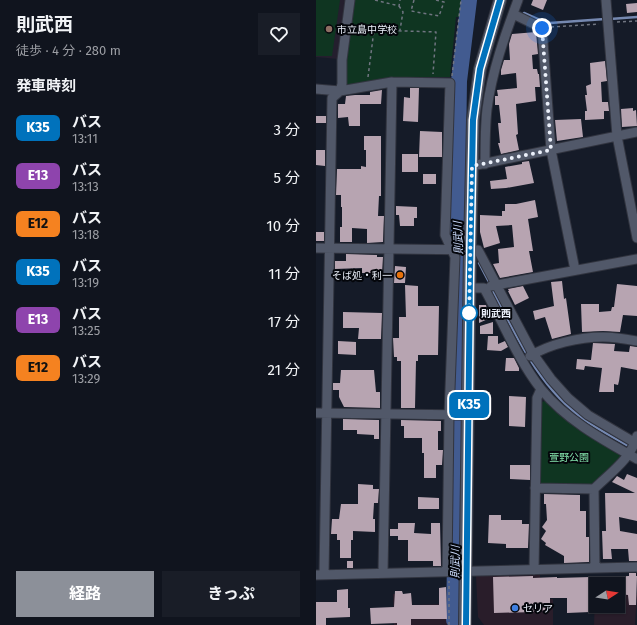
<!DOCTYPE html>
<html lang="ja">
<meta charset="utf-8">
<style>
:root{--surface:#10141e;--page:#191d27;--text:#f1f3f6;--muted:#9c9ea4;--line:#30333c;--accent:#8c9099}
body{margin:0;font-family:"Fira Sans","Noto Sans JP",sans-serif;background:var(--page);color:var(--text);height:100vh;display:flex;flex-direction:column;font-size:15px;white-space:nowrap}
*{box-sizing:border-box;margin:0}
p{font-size:13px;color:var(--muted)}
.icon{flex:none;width:22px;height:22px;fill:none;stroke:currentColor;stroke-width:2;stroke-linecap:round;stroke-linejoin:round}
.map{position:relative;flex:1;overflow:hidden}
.details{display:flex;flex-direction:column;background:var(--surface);width:316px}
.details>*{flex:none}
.badge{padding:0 8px;border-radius:6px;font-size:14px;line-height:26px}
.needle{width:26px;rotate:78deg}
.tools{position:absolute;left:273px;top:577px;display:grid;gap:8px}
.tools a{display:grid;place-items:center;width:36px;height:36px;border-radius:0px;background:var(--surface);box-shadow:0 1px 3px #0004,0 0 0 1px var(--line);font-size:20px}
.you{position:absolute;width:20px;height:20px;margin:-10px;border:3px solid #fff;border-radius:50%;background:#1a73e8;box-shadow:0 0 0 6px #1a73e833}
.map>.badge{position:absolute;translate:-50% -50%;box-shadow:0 0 0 2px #fff}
h2{padding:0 16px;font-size:15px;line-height:36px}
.round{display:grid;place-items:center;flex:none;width:42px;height:42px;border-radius:0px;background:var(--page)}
.overview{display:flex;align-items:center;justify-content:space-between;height:68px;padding:0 16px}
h1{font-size:19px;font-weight:700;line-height:30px}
.button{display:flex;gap:8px;margin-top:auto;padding:8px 16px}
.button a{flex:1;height:46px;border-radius:0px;background:var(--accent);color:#fff;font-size:16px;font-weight:700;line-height:46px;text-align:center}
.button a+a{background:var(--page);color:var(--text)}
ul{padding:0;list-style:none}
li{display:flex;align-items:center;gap:12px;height:48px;padding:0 16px}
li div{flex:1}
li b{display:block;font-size:15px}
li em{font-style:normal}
li .badge{min-width:44px;font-weight:700;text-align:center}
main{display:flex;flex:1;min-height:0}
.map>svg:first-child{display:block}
.commercial{fill:#291d2a}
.education{fill:#241f2e}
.green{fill:#0f3521}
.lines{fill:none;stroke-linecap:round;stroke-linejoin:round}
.stream{stroke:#7588b0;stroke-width:2.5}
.river{stroke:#425b90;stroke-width:16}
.building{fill:#b7a4b1}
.street-casing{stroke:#31343f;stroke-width:11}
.secondary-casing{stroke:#31343f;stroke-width:14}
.path{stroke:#707581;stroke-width:1.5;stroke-dasharray:3 3;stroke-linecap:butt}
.street{stroke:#515869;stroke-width:9}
.secondary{stroke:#515869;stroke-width:12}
.line-casing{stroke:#fff;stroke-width:9}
.line{stroke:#0072bc;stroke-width:6}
.walk{stroke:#ebf0fa;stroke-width:4;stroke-dasharray:0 7.2}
.education-dot{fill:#8d6e63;stroke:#04060b;stroke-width:1.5}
.food-dot{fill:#e8710a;stroke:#04060b;stroke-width:1.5}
.stop-dot{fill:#fff;stroke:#0072bc;stroke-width:2}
.shop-dot{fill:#3f7fe0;stroke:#04060b;stroke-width:1.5}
.labels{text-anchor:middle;stroke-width:4;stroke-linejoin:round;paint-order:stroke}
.poi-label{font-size:10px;fill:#ebf0fa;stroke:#04060b;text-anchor:start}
.stop-label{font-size:10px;font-weight:bold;fill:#ebf0fa;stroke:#04060b;text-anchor:start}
.park-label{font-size:10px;fill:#84e4ac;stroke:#04060b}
.water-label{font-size:11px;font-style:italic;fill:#ccdcfd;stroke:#04060b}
</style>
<main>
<section class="details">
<div class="overview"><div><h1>則武西</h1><p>徒歩 · 4 分 · 280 m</p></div><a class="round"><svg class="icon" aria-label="heart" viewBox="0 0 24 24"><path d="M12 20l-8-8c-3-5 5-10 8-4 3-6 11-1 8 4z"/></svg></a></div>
<h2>発車時刻</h2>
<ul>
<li><span class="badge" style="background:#0072bc;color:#fff">K35</span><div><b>バス</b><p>13:11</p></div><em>3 分</em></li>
<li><span class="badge" style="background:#8e44ad;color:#fff">E13</span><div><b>バス</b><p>13:13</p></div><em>5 分</em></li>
<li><span class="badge" style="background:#f58220;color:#111">E12</span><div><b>バス</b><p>13:18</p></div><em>10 分</em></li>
<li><span class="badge" style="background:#0072bc;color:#fff">K35</span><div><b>バス</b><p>13:19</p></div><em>11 分</em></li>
<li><span class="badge" style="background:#8e44ad;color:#fff">E13</span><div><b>バス</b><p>13:25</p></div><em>17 分</em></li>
<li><span class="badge" style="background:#f58220;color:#111">E12</span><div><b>バス</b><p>13:29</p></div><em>21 分</em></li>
</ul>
<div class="button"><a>経路</a><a>きっぷ</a></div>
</section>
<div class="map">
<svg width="321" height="625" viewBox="0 0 321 625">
<rect width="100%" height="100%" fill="#151b28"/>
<path class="commercial" d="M224,575V599H237V625H168L162,617L160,576Z
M77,594H95L96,605L132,604V625H78Z
M321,594L319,625H278L279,597H280V606H302V596Z"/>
<path class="education" d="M0,0H31L22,59L0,57Z"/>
<path class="green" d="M0,0H24L16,56H0Z
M37,0H145L143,17H140L134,77H76L32,85L29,82V61Z
M231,400L249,419L264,430L304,454L305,458L276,486L227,485L224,482L226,402Z"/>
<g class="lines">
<path class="stream" d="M208,13L226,21L234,23L289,19
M294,19L321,17
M163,263L174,284
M176,289C201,337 223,388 269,420C283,430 299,438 314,447"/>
<path class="river" d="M138,620L144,272L143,237L141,219L143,81L153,0"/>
</g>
<path class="building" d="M217,0H231L227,10L215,5Z
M321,3V12L311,13L310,4Z
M220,32L222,54L216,55L217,69H221L222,74H223L224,87H219L220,101L200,104L202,134L200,135L203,150L185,154L182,143H184L182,123H185L183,105H179V96H182L181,90L201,88L200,73L185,75V70L188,60H194L193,44L196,34Z
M289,61L291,81L285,82L286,102H292L293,111H288V119L269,120V111H271L269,95H271L270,86L275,84L274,63Z
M94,88H103L102,122L87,121L88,97L94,98Z
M66,90L65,104H44V126H33L32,117L22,118V104H29L30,96L39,95H54V92Z
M317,108V111L320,110L321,126L306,127L305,109Z
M0,116H10V123H0Z
M265,119L267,137L241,141L239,120Z
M104,131L126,132V157H103Z
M48,136H65V196H63L62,216H68L67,242L51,243V229L36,228V242H24V227H26V207H25V195H20L21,169H45V166L50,167V150H48Z
M0,150H9V166L0,165Z
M86,154H102V172H86Z
M213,161L218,183L190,188L175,189L174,181L191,179L189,167L206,164V162Z
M107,174H120V184H107Z
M219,200L222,217L212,219L217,251H213L217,272L184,278L177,264L183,263L182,249L198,247L196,225L180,226L184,243L168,248L164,232V215L186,216V211H189V204H200Z
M80,206L101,207V218H98V226H84L83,215H80Z
M0,232H8V241H0Z
M30,254L61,255V257H67L66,273H46V268L19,269V261H30Z
M79,266L90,267L89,283H78Z
M246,281L248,299L250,298L255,334L236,339L229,317L219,320L217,311L238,306L235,282Z
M301,284L321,286V316L307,315L304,332L287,331L266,332L265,304H283V312L295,311L296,307H298Z
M89,285L102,286V306H123L122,355H102V361H100L99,408H85V361H81V357H78L77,338H83V317H90Z
M207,286L213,298L199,305L192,291H193L192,289Z
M163,305H170L171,309H172L174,312V318L163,323Z
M27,312L66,313L65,339H42L43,328H27Z
M177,322V334H164V326Z
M172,336H182V344L189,341L192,347L185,351L170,350H171Z
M22,341L40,342V355L22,354Z
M277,343L299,344L298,351L313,352L314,346L321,347V370L305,367L303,381L302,385L298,384V392H283L286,368L269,366L268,370L260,369L261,359L275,360Z
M190,358H198L203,368V371H189Z
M25,370H58L60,392H64V408L28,407L23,397V390H17V383H24Z
M193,396L210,397L209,427L193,426Z
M27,419L63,420V439H58V435L41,434V430H27Z
M85,420L125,421V431H122V450H127L126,465H120V478H108V453H106V438H88V426H85Z
M194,465H214V480L194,479Z
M311,474L321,478V521L303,517L304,531L321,534V561H313L312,549H295L296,559H287L286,531H290L289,493H319L296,482L301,476L308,480Z
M42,484L57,485V489H63L62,503H58L57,519H59V532L37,531V540H35V558H24V540H21V534H15L16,519H23L25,504H42Z
M228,494L264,495V511H270V537H273V562L248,563V556L229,545L230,543L225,539L230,531L226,527L231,520L230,504H228Z
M102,497L123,498V509H102Z
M173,515H185V520H206V524H213L212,548H190V544L172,543Z
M82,523H99L98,533L115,534V523H124L125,566H117V561H92V540H82V536H74V529H82Z
M31,561H37V568H31Z
M313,573H320V576H321L320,605H313L312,595L302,594V584H293L292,577L313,576Z
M217,576V578L241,577V578L275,577V581H279L280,598H277V611H274V612L251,613V598H234V610L218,611V612L178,613L177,577Z
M130,587L131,619H95V625H81V623L55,624L54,608L78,607L79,591H86L87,594L95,593L96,605H123V588Z
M32,589V608H34V617L10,618V625H0V602H21V590Z"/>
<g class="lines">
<g class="street-casing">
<path id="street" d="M290,0L301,136L321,238
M197,14L226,28L235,150L259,270
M0,89L24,91L76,82L134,83L129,235L139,257L133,415L131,571
M169,164C169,146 169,127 171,109C176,71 189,35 202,0
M156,166L321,132
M0,248L162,250L217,354L235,379L252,398L272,415L321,444
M175,286L321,259
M154,288H168C186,320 202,360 225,389C250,420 287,440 321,459
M214,356C234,344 263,337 287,337C298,337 310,339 321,341
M0,413L152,415
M219,488L278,489C294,473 315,459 321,436
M278,489L279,568
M218,570L221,398L225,389
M67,573L76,82
M0,575L321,567
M8,575L16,98L24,91L26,84V60L34,0"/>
</g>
<g class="secondary-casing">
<path id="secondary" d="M149,625L154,249L157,120L164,69L184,0"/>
</g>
<path class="path" d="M59,0L83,6L84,0
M98,0L95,11L123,16L128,2L120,0
M83,6L87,12L84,30
M301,22L321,21
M235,27L283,24
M136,76L145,0
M52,77L58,30L120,32L117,74
M133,625V581"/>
<use href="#street" class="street"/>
<use href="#secondary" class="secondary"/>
</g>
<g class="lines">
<g class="line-casing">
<path id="line" d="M150,625L154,275L157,120L164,69L184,0"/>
</g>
<use href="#line" class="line"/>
<path class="walk" d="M153,313V320L156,166L235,150L226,28"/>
</g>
<circle class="education-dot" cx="13" cy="29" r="4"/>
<circle class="food-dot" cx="84" cy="275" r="4"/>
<circle class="stop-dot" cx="153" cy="313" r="8"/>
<circle class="shop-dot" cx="199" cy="608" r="4"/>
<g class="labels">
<g class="poi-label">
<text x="21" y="33">市立島中学校</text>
<text x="76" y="279" text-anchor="end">そば処・利一</text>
<text x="207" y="612">セリア</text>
</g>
<g class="stop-label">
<text x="165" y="317">則武西</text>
</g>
<g class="park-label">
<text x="253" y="461">萱野公園</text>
</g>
<g class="water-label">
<text transform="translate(142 238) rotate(-92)" y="4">則武川</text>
<text transform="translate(139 562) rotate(-89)" y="4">則武川</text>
</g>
</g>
</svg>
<div class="tools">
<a><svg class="needle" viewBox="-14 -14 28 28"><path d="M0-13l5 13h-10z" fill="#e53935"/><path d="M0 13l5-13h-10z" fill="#9c9ea4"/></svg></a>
</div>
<div class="you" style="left:226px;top:28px"></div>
<b class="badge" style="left:153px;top:405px;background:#0072bc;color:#fff">K35</b>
</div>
</main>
